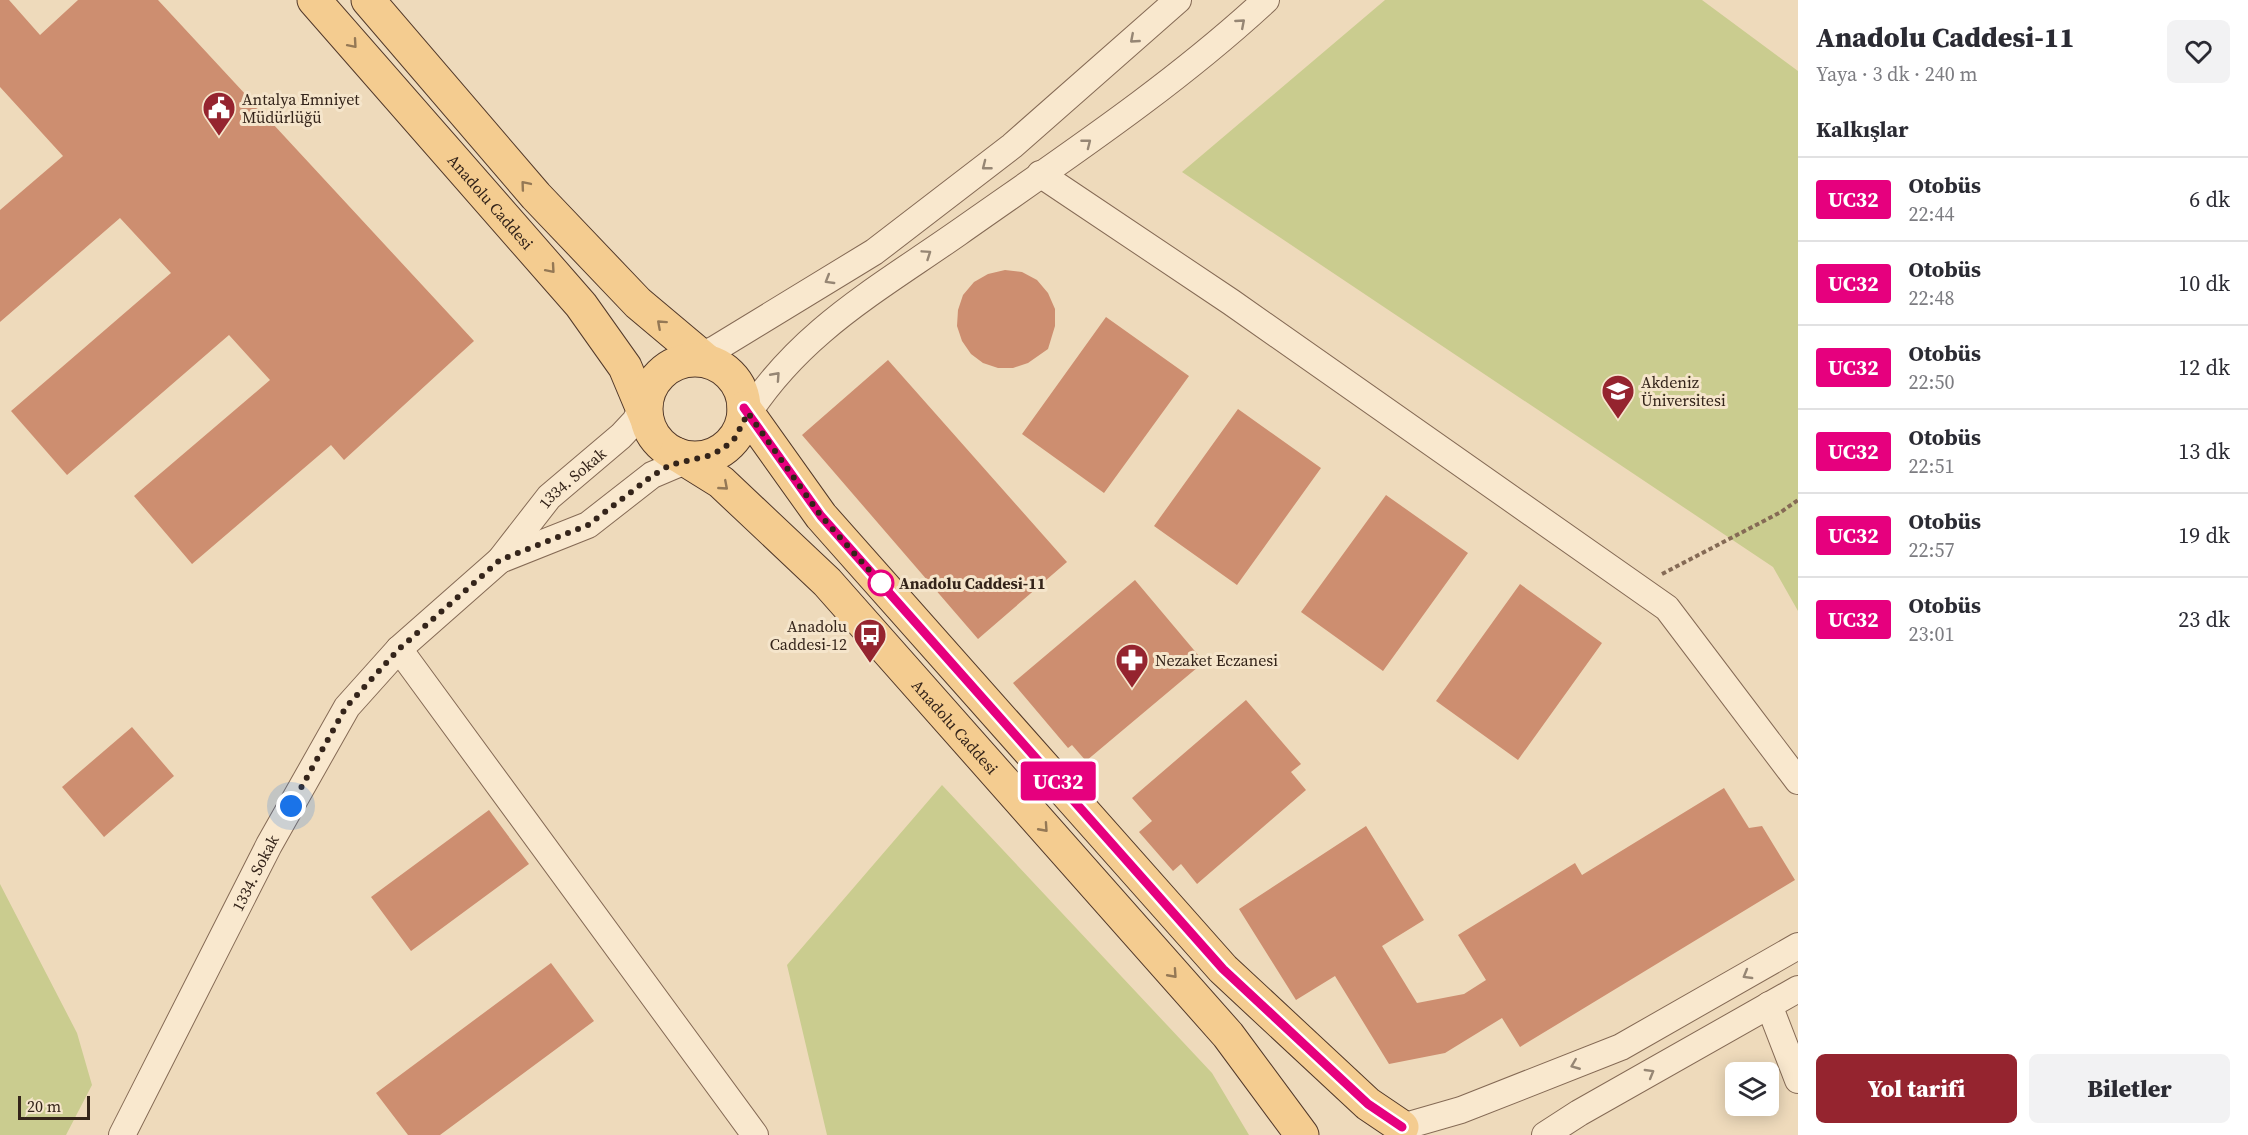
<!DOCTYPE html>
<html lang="tr">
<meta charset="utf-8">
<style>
:root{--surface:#fff;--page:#f2f2f3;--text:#2b2b33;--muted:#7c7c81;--line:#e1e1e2;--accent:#95242f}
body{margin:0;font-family:"Source Serif 4",serif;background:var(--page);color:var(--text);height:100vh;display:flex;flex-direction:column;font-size:22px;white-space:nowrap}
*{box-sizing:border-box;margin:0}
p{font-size:20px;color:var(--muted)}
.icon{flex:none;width:33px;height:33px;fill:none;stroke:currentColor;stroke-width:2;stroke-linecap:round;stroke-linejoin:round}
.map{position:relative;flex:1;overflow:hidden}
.drawer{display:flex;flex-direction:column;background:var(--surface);width:450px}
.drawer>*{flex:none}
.badge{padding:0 12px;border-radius:4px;font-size:21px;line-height:39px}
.fabs{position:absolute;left:1725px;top:1062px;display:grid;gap:12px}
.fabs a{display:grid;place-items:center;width:54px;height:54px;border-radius:9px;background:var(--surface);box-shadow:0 3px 15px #0003;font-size:30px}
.scale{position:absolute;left:18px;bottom:15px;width:72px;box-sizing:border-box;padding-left:6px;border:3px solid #34241a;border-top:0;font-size:16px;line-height:21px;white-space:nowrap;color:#34241a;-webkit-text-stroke:4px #f5e5cb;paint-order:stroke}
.you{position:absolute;width:30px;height:30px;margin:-15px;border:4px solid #fff;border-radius:50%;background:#1a73e8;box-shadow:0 0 0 9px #1a73e833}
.map>.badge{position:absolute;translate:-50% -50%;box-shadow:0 0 0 3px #fff}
h2{padding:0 18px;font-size:22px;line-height:54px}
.round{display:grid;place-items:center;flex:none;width:63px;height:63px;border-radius:9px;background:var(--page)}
.head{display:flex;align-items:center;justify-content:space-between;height:102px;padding:0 18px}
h1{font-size:28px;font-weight:800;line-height:45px}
.action{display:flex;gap:12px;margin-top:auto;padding:12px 18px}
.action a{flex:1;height:69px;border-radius:9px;background:var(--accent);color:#fff;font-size:24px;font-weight:800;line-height:69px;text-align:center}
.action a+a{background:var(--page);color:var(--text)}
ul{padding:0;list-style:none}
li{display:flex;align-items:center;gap:18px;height:84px;padding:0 18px;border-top:2px solid var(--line)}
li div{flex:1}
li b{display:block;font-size:22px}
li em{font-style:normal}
li .badge{min-width:66px;font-weight:700;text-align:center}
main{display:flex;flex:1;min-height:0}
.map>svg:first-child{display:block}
.green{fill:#cacc8f}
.building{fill:#cd8e70}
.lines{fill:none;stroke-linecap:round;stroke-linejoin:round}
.minor-casing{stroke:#856a55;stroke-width:28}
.major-casing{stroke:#52392a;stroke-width:35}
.path{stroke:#856a55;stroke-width:4;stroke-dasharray:4.5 3;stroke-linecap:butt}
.minor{stroke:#f9e8ce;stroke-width:26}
.major{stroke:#f4cc90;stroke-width:33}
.oneway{stroke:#968674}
.oneway2{stroke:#947855}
.line-casing{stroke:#fff;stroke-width:14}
.line{stroke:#e6007e;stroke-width:9}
.walk{stroke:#34241a;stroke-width:6;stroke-dasharray:0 10.8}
.stop-dot{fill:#fff;stroke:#e6007e;stroke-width:3}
.labels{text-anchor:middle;stroke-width:6;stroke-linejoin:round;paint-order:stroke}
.poi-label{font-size:16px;fill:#34241a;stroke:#f5e5cb;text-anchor:start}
.street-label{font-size:16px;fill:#34241a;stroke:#f5e5cb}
.stop-label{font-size:16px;font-weight:bold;fill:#34241a;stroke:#f5e5cb;text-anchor:start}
</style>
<main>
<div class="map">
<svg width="1798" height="1135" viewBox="0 0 1798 1135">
<rect width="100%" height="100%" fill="#eedabb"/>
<path class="green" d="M1385,0H1702L1798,71V611L1773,567L1182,172Z
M942,785L1212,1073L1249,1135H827L787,965Z
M0,884L77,1033L92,1085L66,1135H0Z"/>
<path class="building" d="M0,0H9L40,35L78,0H158L474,341L344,460L331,445L192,564L134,496L270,380L229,335L67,475L11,411L171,273L120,218L0,322V210L63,156L0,87Z
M1005,270L1022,272L1037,280L1048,293L1055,309V326L1048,349L1028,363L1013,368H998L983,363L971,354L962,341L957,326L958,310L963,295L974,282L988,274Z
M1106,317L1189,376L1104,493L1022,434Z
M888,360L1067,562L978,639L802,435Z
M1238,409L1321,468L1237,585L1154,526Z
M1386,495L1468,553L1383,671L1301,612Z
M1135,580L1204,662L1086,761L1072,745L1068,748L1013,683Z
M1520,584L1602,643L1518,760L1436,701Z
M1246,700L1301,764L1291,772L1306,790L1197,884L1181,864L1173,871L1139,832L1152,821L1132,798Z
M132,727L174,776L104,837L62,787Z
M1724,788L1749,828L1762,826L1795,880L1520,1047L1502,1018L1445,1053L1389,1064L1335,976L1296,1000L1239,909L1366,826L1424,920L1382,946L1417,1003L1464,994L1486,980L1458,935L1575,863L1582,875Z
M489,810L529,864L411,951L371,897Z
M551,963L594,1021L440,1135H408L376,1093Z"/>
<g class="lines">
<g class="minor-casing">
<g id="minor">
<path d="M1040,174L1231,302L1667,608L1798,781"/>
<path d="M691,360L715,349L874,252L1012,146L1178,0"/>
<path d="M742,423C796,334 875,291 958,233C1063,159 1172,87 1266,0"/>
<path d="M500,560L588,525L652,475L692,458"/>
<path d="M399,649L755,1135"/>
<path d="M1769,1005L1798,1080"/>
<path d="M1402,1127L1461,1110L1621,1047L1798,946"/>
<path id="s1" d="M122,1135L269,845L347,707L399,649L500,560L549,497L621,436L635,421L646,401"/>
<path d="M1545,1135L1579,1113L1798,989"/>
</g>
</g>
<g class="major-casing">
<g id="major">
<path id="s2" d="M314,0L581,305L625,367L646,417"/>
<path d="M368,0L536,196L638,303L707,361"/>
<circle cx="695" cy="409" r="49"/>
<path d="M744,408L821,516L1223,969L1368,1104L1402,1127"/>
<path id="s3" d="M676,454L721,482L827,582L1228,1035L1302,1135"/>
</g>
</g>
<path class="path" d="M1662,574L1781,512L1798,500"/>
<use href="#minor" class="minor"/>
<use href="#major" class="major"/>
</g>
<defs><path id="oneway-chevron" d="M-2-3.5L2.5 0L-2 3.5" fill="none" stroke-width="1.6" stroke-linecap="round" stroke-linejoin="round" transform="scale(1.5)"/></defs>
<g class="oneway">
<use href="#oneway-chevron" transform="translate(1241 23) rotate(-41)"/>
<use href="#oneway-chevron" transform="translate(1134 39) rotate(139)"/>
<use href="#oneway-chevron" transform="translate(1087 143) rotate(-38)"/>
<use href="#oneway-chevron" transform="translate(986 166) rotate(142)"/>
<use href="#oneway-chevron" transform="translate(927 254) rotate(-34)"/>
<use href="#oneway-chevron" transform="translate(829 280) rotate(149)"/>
<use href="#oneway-chevron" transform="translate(776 376) rotate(-48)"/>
<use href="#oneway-chevron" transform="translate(1747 975) rotate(150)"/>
<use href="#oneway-chevron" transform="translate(1575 1065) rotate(158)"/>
<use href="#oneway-chevron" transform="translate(1650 1073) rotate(-30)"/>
</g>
<g class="oneway2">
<use href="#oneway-chevron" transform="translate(353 44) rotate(49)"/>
<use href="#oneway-chevron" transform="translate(525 185) rotate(-130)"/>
<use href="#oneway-chevron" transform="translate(551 269) rotate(49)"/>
<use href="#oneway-chevron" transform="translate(661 324) rotate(-138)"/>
<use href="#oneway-chevron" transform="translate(724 486) rotate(41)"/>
<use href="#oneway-chevron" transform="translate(1044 828) rotate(48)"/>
<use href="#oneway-chevron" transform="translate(1173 974) rotate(48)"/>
</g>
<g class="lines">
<g class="line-casing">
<path id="line" d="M744,408L821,516L1223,969L1368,1104L1402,1127"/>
</g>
<use href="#line" class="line"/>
<path class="walk" d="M291,806L346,707L399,649L500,560L588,525L652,476L670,465L708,456L723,449L735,438L748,413L821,516L885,588L881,583"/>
</g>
<defs>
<g id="civic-pin" transform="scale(1.725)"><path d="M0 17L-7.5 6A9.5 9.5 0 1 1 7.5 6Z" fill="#95242f" stroke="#f5e5cb"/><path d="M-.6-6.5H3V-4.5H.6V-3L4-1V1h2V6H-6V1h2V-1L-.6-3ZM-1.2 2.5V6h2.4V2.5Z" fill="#fff"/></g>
<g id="university-pin" transform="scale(1.725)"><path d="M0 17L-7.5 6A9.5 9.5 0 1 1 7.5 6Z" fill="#95242f" stroke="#f5e5cb"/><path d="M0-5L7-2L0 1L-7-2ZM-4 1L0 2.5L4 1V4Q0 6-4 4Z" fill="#fff"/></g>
<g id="bus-pin" transform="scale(1.725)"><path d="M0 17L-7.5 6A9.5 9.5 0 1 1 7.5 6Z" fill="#95242f" stroke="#f5e5cb"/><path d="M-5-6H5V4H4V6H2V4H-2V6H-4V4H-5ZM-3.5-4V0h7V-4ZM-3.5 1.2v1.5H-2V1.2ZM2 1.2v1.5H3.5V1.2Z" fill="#fff"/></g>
<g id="pharmacy-pin" transform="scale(1.725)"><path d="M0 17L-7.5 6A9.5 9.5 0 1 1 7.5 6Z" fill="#95242f" stroke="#f5e5cb"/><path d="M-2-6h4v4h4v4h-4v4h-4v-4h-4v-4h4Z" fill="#fff"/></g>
</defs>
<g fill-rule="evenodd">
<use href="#civic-pin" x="219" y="108"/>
<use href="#university-pin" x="1618" y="391"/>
<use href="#bus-pin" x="870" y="635"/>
<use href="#pharmacy-pin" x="1132" y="660"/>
</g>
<circle class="stop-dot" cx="881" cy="583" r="12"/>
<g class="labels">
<g class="poi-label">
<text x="242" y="105">Antalya Emniyet<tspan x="242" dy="18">Müdürlüğü</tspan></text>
<text x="1641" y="388">Akdeniz<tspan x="1641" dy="18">Üniversitesi</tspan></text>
<text x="847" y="632" text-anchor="end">Anadolu<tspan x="847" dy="18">Caddesi-12</tspan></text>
<text x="1155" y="666">Nezaket Eczanesi</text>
</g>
<g class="street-label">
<text dy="6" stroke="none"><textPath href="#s2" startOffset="268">Anadolu Caddesi</textPath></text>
<text dy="6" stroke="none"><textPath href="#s1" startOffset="806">1334. Sokak</textPath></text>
<text dy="6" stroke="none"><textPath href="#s3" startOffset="392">Anadolu Caddesi</textPath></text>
<text dy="6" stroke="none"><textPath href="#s1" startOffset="294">1334. Sokak</textPath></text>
</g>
<g class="stop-label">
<text x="899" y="589">Anadolu Caddesi-11</text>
</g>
</g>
</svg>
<div class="fabs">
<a><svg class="icon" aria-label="layers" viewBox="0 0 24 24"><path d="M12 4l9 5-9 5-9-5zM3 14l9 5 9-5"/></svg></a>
</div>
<div class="scale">20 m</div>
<div class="you" style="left:291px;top:806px"></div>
<b class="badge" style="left:1058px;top:781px;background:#e6007e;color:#fff">UC32</b>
</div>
<section class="drawer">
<div class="head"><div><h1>Anadolu Caddesi-11</h1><p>Yaya · 3 dk · 240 m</p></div><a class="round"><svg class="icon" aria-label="heart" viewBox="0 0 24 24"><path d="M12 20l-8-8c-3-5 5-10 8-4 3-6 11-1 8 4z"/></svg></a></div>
<h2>Kalkışlar</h2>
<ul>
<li><span class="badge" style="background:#e6007e;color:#fff">UC32</span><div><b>Otobüs</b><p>22:44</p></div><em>6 dk</em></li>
<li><span class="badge" style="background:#e6007e;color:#fff">UC32</span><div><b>Otobüs</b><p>22:48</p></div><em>10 dk</em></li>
<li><span class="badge" style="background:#e6007e;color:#fff">UC32</span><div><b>Otobüs</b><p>22:50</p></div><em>12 dk</em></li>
<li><span class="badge" style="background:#e6007e;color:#fff">UC32</span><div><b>Otobüs</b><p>22:51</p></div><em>13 dk</em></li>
<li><span class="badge" style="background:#e6007e;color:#fff">UC32</span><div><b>Otobüs</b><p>22:57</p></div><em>19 dk</em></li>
<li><span class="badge" style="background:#e6007e;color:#fff">UC32</span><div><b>Otobüs</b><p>23:01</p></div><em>23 dk</em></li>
</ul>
<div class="action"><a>Yol tarifi</a><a>Biletler</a></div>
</section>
</main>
